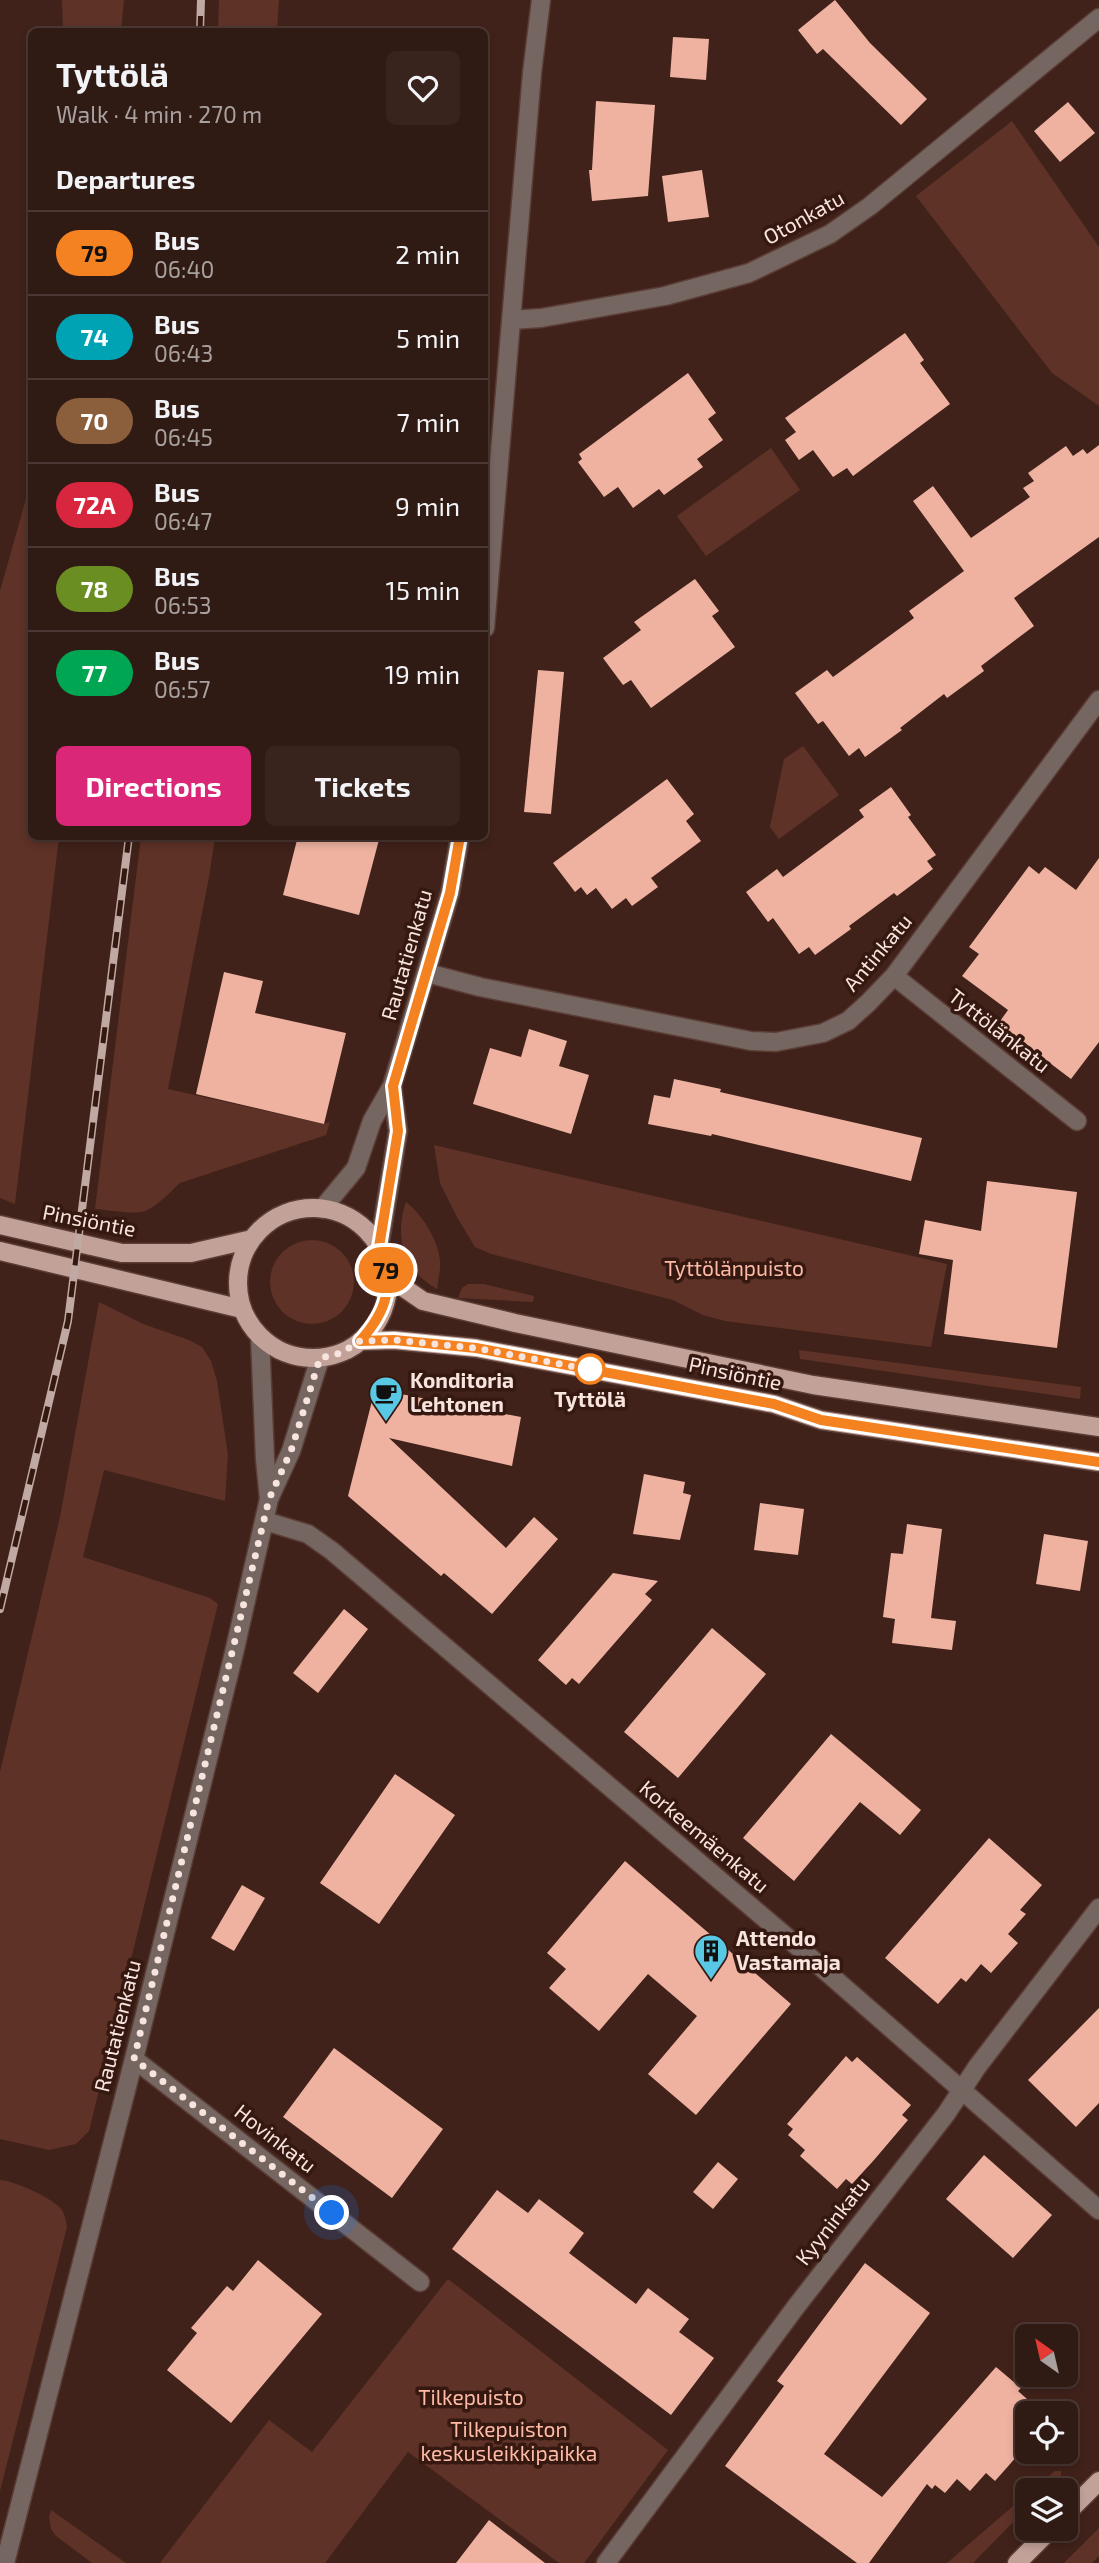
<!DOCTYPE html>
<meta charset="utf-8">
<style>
:root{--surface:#301a14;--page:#38231d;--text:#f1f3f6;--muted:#a8a1a0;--line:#4b3834;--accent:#db2777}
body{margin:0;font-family:"Exo 2",sans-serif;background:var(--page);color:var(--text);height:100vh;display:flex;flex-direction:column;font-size:26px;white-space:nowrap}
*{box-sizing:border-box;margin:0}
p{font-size:23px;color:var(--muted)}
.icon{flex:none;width:38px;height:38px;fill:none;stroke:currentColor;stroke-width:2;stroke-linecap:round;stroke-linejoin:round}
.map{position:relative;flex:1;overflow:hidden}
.drawer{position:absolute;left:28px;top:28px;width:460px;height:812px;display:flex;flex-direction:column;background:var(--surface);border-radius:10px;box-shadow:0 4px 10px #0003,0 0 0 2px var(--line)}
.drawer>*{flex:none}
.badge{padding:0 14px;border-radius:23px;font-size:24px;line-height:46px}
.needle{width:46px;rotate:326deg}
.controls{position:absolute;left:1015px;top:2324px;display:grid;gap:14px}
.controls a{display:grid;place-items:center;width:63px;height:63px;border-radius:10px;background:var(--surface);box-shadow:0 4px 10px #0003,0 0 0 2px var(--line);font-size:35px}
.you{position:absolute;width:35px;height:35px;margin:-18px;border:5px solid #fff;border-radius:50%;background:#1a73e8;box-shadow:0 0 0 10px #1a73e833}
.map>.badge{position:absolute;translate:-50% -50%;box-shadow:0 0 0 4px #fff}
h2{padding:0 28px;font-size:26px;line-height:63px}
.round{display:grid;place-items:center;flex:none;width:74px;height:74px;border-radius:10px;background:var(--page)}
.summary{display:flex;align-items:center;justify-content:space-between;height:119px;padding:0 28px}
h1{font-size:33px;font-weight:700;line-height:52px}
.primary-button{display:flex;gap:14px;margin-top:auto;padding:14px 28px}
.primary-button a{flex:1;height:80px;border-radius:10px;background:var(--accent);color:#fff;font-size:28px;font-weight:700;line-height:80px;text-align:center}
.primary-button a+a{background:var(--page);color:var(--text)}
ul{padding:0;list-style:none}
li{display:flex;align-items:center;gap:21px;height:84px;padding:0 28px;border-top:2px solid var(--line)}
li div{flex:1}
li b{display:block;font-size:26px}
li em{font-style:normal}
li .badge{min-width:77px;font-weight:700;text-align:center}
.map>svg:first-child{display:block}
.green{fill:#5e3226}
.building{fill:#efb2a1}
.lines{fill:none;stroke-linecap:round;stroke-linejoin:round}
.minor-casing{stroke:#5a3d35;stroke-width:21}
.major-casing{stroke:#5a3d35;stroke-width:21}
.minor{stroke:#766662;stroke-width:18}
.major{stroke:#c2a198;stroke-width:18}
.rail-casing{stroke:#c0a9a3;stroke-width:8}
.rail{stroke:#351810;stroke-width:5;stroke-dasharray:16;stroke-linecap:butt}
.line-casing{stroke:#fff;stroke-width:16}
.line{stroke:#f58220;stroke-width:10}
.walk{stroke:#f8e4de;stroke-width:7;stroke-dasharray:0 12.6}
.stop-dot{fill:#fff;stroke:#f58220;stroke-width:3.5}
.labels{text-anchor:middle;stroke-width:7;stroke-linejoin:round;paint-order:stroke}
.street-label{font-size:21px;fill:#f8e4de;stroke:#351810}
.park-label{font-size:21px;fill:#febaa6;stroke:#351810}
.poi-label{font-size:21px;font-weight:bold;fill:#f8e4de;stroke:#351810;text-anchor:start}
.stop-label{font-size:21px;font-weight:bold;fill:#f8e4de;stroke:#351810}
</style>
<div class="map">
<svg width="1099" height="2563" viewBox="0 0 1099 2563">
<rect width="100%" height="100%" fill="#40221a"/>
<path class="green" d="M62,0H124L121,31H63Z
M219,0H279L277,31H218Z
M1012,121L1099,247V406L1052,373L916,196Z
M771,448L800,490L706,556L677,516Z
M31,481L32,836L59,837L15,1204L0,1198V591Z
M803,746L839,795L779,839L770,827L784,759Z
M141,837H215L209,877L168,1089L324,1124L330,1122L326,1135L180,1183C170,1192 158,1206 145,1211C131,1215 110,1210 95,1209Z
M434,1145L947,1264L931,1347L725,1321L703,1315L673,1300L491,1254L475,1247L457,1217L440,1183Z
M406,1202C422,1214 438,1240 440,1260C441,1270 438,1280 437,1289C403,1270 394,1237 406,1202Z
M270 1282a42 42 0 1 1 84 0a42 42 0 1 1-84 0Z
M468,1284H484L534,1296L533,1302L458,1298L462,1288Z
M99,1302L143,1324L189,1340L202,1347L211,1361L217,1381L228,1455L225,1501L104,1470L83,1557L210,1598L218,1604L89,2131L76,2144L49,2150L0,2139V1772L60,1517Z
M799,1350L1081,1387L1080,1399L800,1359Z
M0,2180C15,2181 53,2198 62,2210C65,2215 66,2221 67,2227L0,2491Z
M448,2279L668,2450L584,2563H559L408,2452L325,2563H160L269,2420L312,2452Z
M1055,2471H1061V2475L1045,2490H1032Z
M1027,2494V2508L973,2563H947Z
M51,2510L126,2563H92L56,2536L51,2529L49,2517Z
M1099,2528V2556L1092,2563H1064Z"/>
<path class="building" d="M835,0L870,43L927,99L901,125L823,49L817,54L798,30Z
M673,37L709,39L706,80L670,77Z
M596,101L655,105L648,196L592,201L589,170H592Z
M1068,102L1095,133L1060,162L1034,131Z
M702,170L709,217L668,222L662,176Z
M905,333L924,360L920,363L950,404L853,476L847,468L833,477L813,450L799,460L785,440L796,432L785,418Z
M688,373L716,413L708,419L723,440L697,459L703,467L664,495L659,489L633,508L618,487L604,497L578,462L582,459L579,454Z
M1099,445V537L1014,598L1034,626L981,666L984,671L947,698L944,694L900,728L902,730L865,757L859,748L849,756L823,721L818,724L795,693L827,670L833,677L914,618L909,611L964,571L913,501L933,486L971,538L1030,497L1023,488L1034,481L1028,473L1066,446L1073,456L1083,449L1087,454Z
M695,579L719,611L712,616L735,647L651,708L631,680L623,685L603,658L641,630L634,622Z
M538,670L564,672L551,814L524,812Z
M667,779L694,814L686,821L701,841L651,878L658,887L632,906L626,898L612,909L596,888L587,895L581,887L575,892L553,863Z
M891,787L911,815L908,817L936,855L927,861L933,869L897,896L894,893L849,926L851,929L815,955L809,947L799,954L773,918L768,922L746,892L777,869L783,877L864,817L859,810Z
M298,836H380L359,915L283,895Z
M1099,858V1042L1071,1079L998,1024L1008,1010L962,976L979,954L969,947L1029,866L1039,874L1045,867L1076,890Z
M224,972L263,981L255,1013L346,1033L324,1124L196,1094Z
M529,1029L567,1041L559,1066L589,1075L571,1134L473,1104L490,1048L521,1057Z
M674,1079L721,1089L720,1092L922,1138L911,1181L712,1134L711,1136L648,1124L654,1095L670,1098Z
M987,1181L1077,1192L1057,1348L944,1334L953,1260L919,1254L925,1220L981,1231Z
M375,1389L521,1417L512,1466L389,1438L506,1548L534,1517L558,1539L492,1614L444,1573L441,1576L348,1496Z
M644,1474L685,1482L683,1493L691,1495L680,1540L633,1534Z
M760,1503L804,1509L798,1555L754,1550Z
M907,1524L942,1529L931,1618L956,1621L952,1650L892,1643L895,1619L883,1617L891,1553L903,1554Z
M1044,1534L1088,1541L1080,1591L1036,1584Z
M613,1573L658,1581L645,1594L652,1600L579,1684L572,1678L566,1685L538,1660Z
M344,1609L368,1629L318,1693L293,1673Z
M712,1628L766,1674L678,1778L624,1732Z
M831,1734L921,1810L900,1835L860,1802L794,1881L743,1838Z
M395,1774L455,1815L379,1924L320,1883Z
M989,1838L1042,1885L1020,1910L1026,1914L1008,1934L1018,1943L991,1973L981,1964L966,1982L961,1978L938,2004L885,1958Z
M625,1861L791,2004L696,2115L648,2074L697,2016L648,1974L599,2031L549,1988L566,1969L547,1953Z
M242,1885L265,1898L234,1951L211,1938Z
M1099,2008V2103L1076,2127L1028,2080Z
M334,2048L443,2129L392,2198L283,2117Z
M846,2056L852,2062L857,2057L911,2105L902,2115L908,2120L874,2160L852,2184L846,2179L837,2189L800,2156L805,2150L788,2135L793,2129L787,2124Z
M984,2155L1052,2215L1013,2258L946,2199Z
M718,2162L738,2179L713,2209L693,2192Z
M497,2190L528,2213L539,2199L584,2233L569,2253L636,2304L648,2288L689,2319L679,2332L714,2358L671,2415L452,2249Z
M258,2260L322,2314L231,2423L167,2370L197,2333L191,2328L227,2286L233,2291Z
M865,2263L930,2313L824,2454L882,2497L996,2367L1021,2388L1018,2391L1027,2399L1015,2412L1027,2425L1015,2439L1025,2447L995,2481L986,2473L970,2491L957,2479L945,2493L935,2485L932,2489L927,2484L869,2563H857L725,2466L784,2386L777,2381Z
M489,2520L545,2563H456Z"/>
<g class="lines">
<g class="minor-casing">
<path id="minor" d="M511,320L541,318L665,296L749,273L830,234L870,206L1099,18
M485,628L532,73L541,0
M427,973L480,987L751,1041L776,1042L823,1033L848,1021L868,1003L894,976L1099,700
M894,976L1077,1121
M322,1209L356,1168L372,1121L392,1086L450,893L460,836
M379,1247L398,1131L392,1086
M260,1337L265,1459L269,1499
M265,1521L308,1534L332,1551L782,1933L1099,2210
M134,2059L420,2282
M5,2563L134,2059L234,1653L269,1499L291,1451L320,1358
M606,2563L795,2308L946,2114L977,2067L1099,1908"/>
</g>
<g class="major-casing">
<path id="major" d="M238 1283a75 75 0 1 1 150 0a75 75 0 1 1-150 0Z
M0,1225L122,1253H191L252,1239
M0,1251L242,1309
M386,1265L394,1281L423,1301L515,1323L813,1385L1099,1427
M360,1341L394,1340L476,1348L774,1404L821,1420L1099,1462
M1066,2514L1099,2481
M1017,2563L1051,2529"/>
</g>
<use href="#minor" class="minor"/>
<use href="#major" class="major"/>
<g class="rail-casing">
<path id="rail" d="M200,32L201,0
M0,1609L68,1321L129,836"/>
</g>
<use href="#rail" class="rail"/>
</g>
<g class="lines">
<g class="line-casing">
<path id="line" d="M460,836L450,893L393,1086L398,1131L379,1247C394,1286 388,1310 360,1341L394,1340L476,1348L774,1404L821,1420L1099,1462"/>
</g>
<use href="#line" class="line"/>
<path class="walk" d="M332,2213L134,2059L269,1499L291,1451L320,1358L341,1353L360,1341L394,1340L476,1348L597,1371L590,1369"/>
</g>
<defs>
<g id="cafe-pin" transform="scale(1.75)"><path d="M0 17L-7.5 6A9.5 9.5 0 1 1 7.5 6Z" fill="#59c8e4" stroke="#351810"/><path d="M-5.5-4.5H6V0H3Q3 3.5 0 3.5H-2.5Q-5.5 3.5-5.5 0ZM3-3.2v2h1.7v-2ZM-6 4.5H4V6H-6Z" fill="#111"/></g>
<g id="building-pin" transform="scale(1.75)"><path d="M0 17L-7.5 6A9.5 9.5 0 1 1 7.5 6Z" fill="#59c8e4" stroke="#351810"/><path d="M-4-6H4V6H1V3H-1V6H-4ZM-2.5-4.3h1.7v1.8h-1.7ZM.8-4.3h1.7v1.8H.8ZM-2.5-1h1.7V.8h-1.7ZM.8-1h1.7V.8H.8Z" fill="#111"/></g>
</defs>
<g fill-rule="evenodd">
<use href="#cafe-pin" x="386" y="1393"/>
<use href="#building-pin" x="711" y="1951"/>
</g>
<circle class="stop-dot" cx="590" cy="1369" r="14"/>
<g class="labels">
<g class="street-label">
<text transform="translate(804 218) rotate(-29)" y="7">Otonkatu</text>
<text transform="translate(878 953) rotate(-50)" y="7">Antinkatu</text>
<text transform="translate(407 955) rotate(-74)" y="7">Rautatienkatu</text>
<text transform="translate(999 1031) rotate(38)" y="7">Tyttölänkatu</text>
<text transform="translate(89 1221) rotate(11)" y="7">Pinsiöntie</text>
<text transform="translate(735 1374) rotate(12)" y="7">Pinsiöntie</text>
<text transform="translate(704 1837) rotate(40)" y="7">Korkeemäenkatu</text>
<text transform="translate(118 2026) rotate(-76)" y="7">Rautatienkatu</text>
<text transform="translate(275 2139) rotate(38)" y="7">Hovinkatu</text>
<text transform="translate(833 2221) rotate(-52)" y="7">Kyyninkatu</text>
</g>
<g class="park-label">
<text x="734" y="1276">Tyttölänpuisto</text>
<text x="471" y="2405">Tilkepuisto</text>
<text x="509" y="2437">Tilkepuiston<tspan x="509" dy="24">keskusleikkipaikka</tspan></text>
</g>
<g class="poi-label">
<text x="410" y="1388">Konditoria<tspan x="410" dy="24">Lehtonen</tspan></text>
<text x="736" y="1946">Attendo<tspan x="736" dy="24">Vastamaja</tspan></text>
</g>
<g class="stop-label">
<text x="590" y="1407">Tyttölä</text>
</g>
</g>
</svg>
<div class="controls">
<a><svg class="needle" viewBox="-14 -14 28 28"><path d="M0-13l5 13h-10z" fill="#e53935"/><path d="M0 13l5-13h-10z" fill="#a8a1a0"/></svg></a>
<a><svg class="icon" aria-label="locate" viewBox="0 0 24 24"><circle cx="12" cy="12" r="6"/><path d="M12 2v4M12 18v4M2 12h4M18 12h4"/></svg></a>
<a><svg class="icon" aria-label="layers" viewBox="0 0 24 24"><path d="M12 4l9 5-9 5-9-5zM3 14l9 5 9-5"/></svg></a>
</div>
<div class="you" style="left:332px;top:2213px"></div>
<b class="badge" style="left:386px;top:1270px;background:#f58220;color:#111">79</b>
<section class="drawer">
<div class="summary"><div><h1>Tyttölä</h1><p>Walk · 4 min · 270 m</p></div><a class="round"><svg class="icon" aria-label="heart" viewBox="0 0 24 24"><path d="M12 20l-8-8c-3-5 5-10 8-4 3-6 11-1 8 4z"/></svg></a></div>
<h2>Departures</h2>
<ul>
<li><span class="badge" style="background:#f58220;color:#111">79</span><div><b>Bus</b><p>06:40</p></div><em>2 min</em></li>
<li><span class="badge" style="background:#00a3b4;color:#fff">74</span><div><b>Bus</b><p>06:43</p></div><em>5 min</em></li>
<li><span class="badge" style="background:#8b5e3c;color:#fff">70</span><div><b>Bus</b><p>06:45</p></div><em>7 min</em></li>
<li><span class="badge" style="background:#d7263d;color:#fff">72A</span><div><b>Bus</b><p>06:47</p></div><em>9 min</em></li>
<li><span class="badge" style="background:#6b8e23;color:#fff">78</span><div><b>Bus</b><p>06:53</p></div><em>15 min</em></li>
<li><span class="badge" style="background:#00a651;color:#fff">77</span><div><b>Bus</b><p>06:57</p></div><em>19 min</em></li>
</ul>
<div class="primary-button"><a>Directions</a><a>Tickets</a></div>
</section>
</div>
